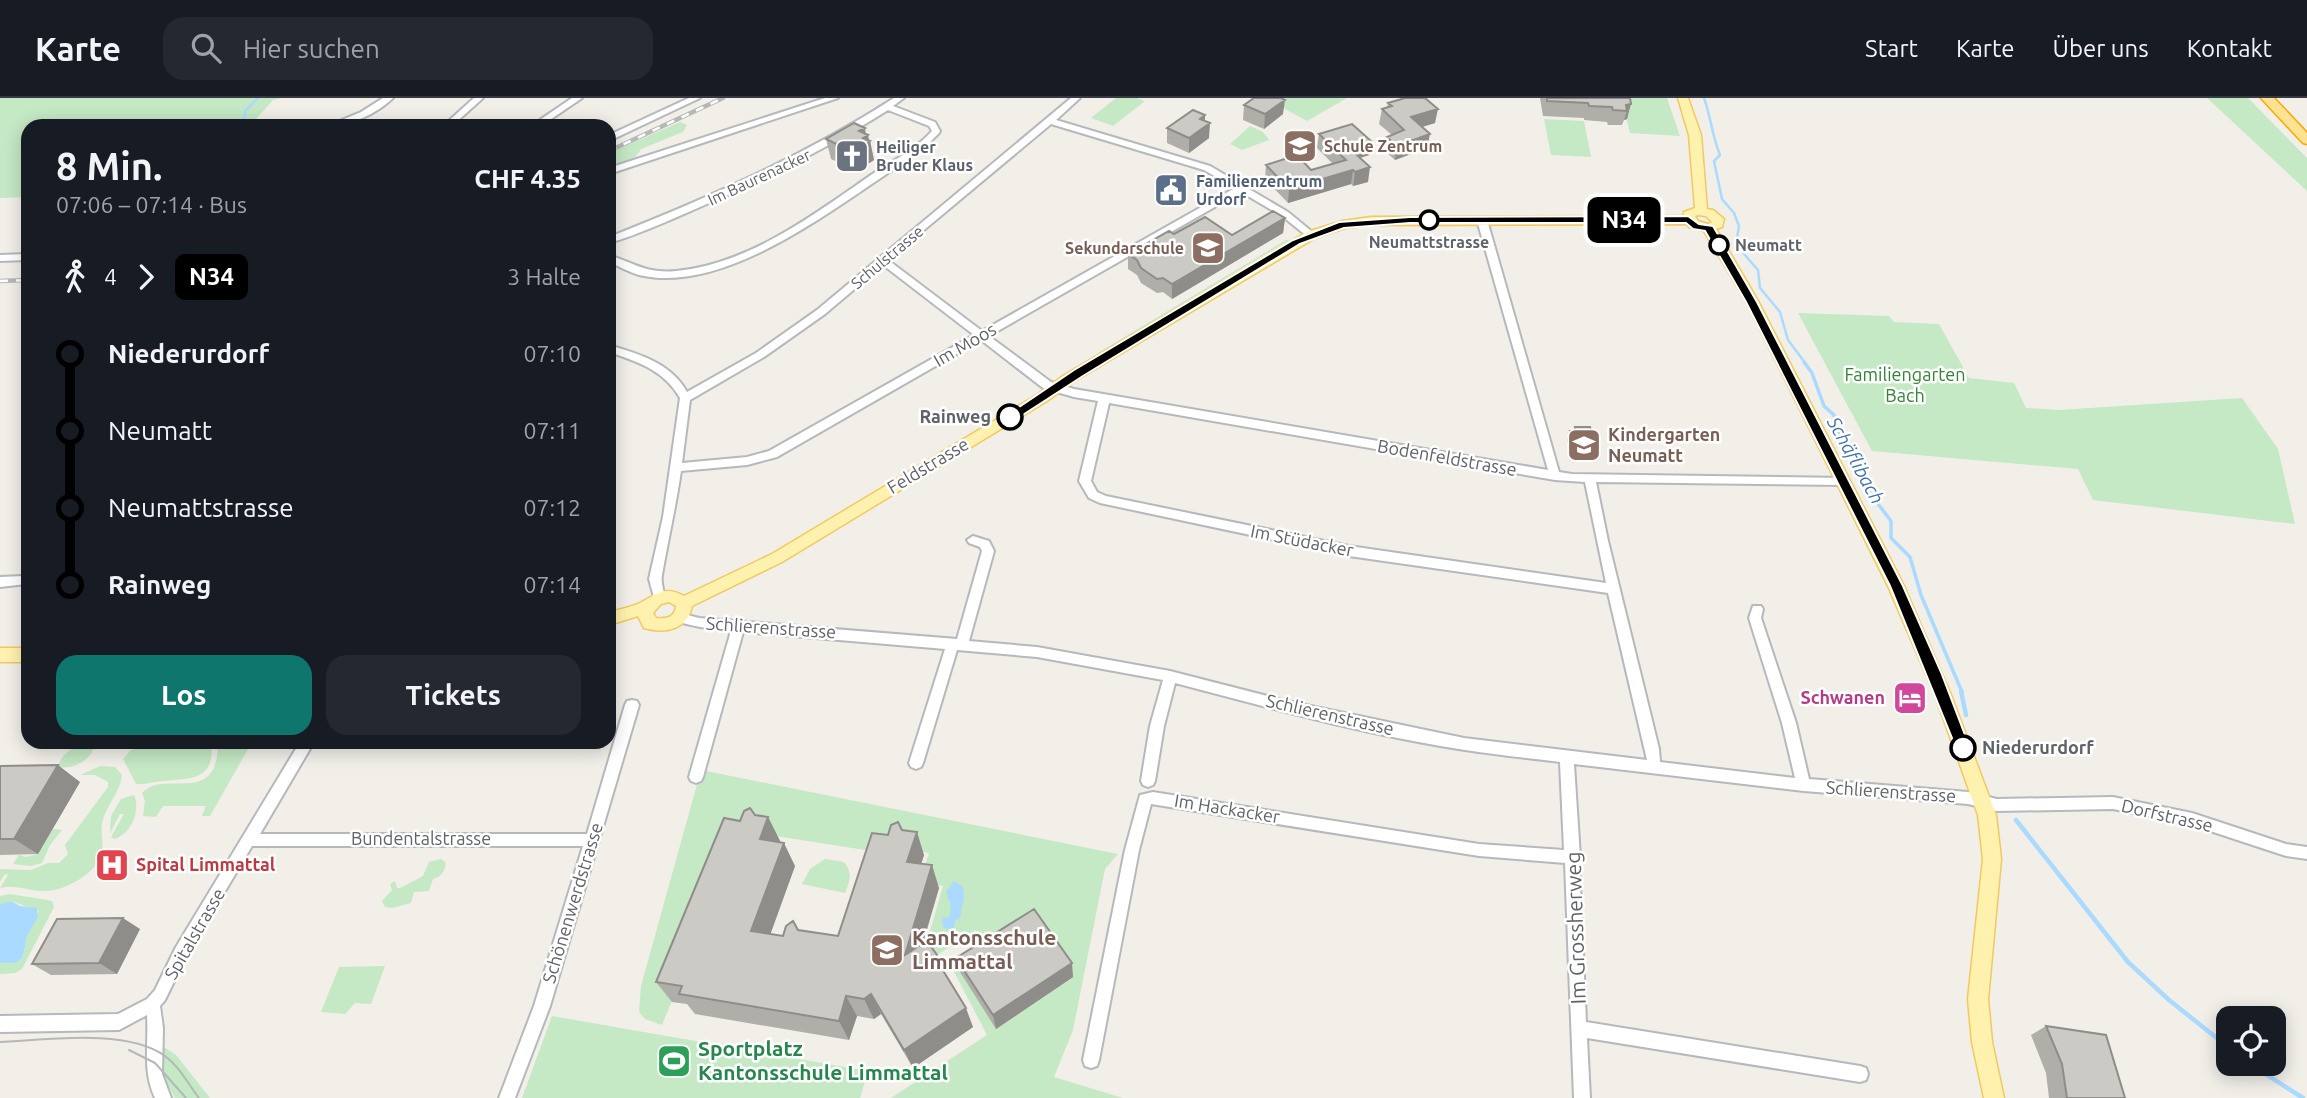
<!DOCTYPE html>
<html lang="de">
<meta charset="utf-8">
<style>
:root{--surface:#171b24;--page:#242831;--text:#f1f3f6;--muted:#9ea1a6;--line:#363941;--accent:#0f766e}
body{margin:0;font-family:Ubuntu,sans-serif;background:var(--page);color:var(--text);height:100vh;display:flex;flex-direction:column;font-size:26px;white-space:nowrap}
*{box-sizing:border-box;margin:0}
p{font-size:23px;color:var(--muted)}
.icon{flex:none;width:38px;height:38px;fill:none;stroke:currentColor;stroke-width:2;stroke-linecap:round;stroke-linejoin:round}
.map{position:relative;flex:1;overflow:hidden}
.drawer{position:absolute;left:21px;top:21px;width:595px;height:630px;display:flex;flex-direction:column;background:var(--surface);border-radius:21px;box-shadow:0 4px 18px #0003}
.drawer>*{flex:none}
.badge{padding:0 14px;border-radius:10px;font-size:24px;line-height:46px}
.controls{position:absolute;left:2216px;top:908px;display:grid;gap:14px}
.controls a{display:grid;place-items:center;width:70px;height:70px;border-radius:14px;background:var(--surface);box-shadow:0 4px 18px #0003;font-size:35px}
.map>.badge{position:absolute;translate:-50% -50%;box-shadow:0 0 0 4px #fff}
.legs{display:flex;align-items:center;gap:10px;height:77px;padding:0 35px;font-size:23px}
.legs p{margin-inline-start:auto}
.headline{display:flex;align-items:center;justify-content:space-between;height:119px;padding:0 35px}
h1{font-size:38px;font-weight:600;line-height:52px}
.primary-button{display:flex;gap:14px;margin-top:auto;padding:14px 35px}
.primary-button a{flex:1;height:80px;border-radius:21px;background:var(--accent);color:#fff;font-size:28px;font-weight:600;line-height:80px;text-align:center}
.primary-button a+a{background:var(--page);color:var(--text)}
ul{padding:0 35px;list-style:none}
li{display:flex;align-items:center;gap:24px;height:77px;font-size:26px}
li i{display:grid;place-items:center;width:10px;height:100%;margin:0 9px;background:currentColor}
li i::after{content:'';width:18px;height:18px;margin:-9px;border:5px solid;border-radius:50%;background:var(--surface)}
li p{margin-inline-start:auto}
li:first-child i{background:linear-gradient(#0000 50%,currentColor 0)}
li:last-child i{background:linear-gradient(currentColor 50%,#0000 0)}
header{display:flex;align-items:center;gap:42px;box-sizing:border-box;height:98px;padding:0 35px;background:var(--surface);border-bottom:2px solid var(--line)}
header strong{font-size:33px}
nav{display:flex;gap:38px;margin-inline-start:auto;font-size:24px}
.search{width:490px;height:63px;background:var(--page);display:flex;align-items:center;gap:18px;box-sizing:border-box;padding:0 24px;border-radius:21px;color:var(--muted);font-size:26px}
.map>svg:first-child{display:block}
.green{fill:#c5e8c5}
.water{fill:#aadaff}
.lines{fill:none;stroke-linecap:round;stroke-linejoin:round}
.stream-far2{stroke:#aadaff;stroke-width:2.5}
.stream-far1{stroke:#aadaff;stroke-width:3.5}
.stream{stroke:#aadaff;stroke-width:4.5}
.minor-casing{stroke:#b5b8bc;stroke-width:4}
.major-casing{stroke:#f2c960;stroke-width:3}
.highway-casing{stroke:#f9ab00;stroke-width:3}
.minor{fill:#fff;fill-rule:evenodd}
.major{fill:#fff2af;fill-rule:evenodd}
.highway{fill:#fde293;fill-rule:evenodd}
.tram{stroke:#b6b7b8;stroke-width:2}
.rail-casing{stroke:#b6b7b8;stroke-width:4.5}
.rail{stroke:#fff;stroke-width:2.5;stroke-dasharray:8;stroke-linecap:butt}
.wall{fill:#afaea9}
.shaded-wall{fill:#8f8d8a}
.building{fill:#cccac5;stroke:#8f8d8a;stroke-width:2}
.line-1{fill:#000;stroke:#fff;stroke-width:2}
.stop-1-dot{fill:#fff;stroke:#000;stroke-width:3.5}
.labels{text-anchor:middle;stroke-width:5;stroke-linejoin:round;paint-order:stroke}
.far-education-label{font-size:16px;font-weight:bold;fill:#785e54;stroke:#fff;text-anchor:start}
.far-worship-label{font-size:16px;font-weight:bold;fill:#5b616d;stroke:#fff;text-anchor:start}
.far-street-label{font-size:16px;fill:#5f6368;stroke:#fff}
.far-service-label{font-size:16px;font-weight:bold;fill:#4e5e75;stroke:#fff;text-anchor:start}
.far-stop-label{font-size:16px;font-weight:bold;fill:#5f6368;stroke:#fff}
.street-label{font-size:18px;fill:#5f6368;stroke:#fff}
.park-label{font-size:18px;fill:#348238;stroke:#fff}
.stop-label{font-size:18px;font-weight:bold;fill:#5f6368;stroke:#fff;text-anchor:end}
.education-label{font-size:18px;font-weight:bold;fill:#785e54;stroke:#fff;text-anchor:start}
.hotel-label{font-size:18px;font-weight:bold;fill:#b23c85;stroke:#fff;text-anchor:end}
.health-label{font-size:18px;font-weight:bold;fill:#be3a42;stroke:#fff;text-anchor:start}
.water-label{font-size:19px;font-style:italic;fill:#4174aa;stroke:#fff}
.near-street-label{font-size:21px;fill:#5f6368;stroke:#fff}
.near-education-label{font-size:21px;font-weight:bold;fill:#785e54;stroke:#fff;text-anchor:start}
.near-leisure-label{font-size:21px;font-weight:bold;fill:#27864d;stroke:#fff;text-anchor:start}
</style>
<header>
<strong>Karte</strong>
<div class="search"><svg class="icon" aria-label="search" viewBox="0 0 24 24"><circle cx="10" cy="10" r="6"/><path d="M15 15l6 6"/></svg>Hier suchen</div>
<nav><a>Start</a><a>Karte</a><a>Über uns</a><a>Kontakt</a></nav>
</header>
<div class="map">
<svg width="2307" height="1000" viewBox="0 0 2307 1000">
<rect width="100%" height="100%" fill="#f1efe8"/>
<path class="green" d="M0,0H281L273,2L250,28H28V99L0,100Z
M1116,0H1137L1145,3L1113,28L1091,20Z
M1265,0H1347L1307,23Z
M1621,0H1667L1680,38L1630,35Z
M2207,0H2248L2307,60V93Z
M1544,21L1584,23L1591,59L1551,57Z
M680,24L687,27L683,34L641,51L634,61L609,70V55Z
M1250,28L1263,34L1269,42L1242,52L1230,46Z
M1286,142H1289L1076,269L1103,252Z
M1798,215L1889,218L1894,224L1939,226L1969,280L2014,285L2026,310L2059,312L2242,300L2278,351L2295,426L2093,402L2078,371L1872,353Z
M149,644H211C216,682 192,680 164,683C155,683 146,687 136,686L123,661L130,653Z
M218,644H252L210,718H202L206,708H163L156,719L143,718L145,703L142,695C164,670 218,711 218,644Z
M89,645L94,646C93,662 73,672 58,669C61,655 75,647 89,645Z
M100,668L115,669L122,677C120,695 108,705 103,721C99,734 105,746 101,758C94,777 62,794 43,793C27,793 16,786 0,790L8,777L5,776L0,784V771L31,772L48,765H59L68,756L65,747L108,689V684L95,677H80Z
M701,672L1118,756L1105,771L1073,932L1054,979L1123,1000H891L987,937L949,864L971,850L976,832L920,868L943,788L920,783L929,755L912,752L897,757L769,737L738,740L662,927L645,921L639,914L641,888Z
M134,697C141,712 131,737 114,741L111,739L124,716H120L110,735L111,718L121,701Z
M53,731L62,732L50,747L42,765L31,768L13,766L19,757L26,759L38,756Z
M441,761L445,764C447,772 441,779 433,781L429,793L414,794L411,805L392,810L385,809L382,803L392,792L390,786L395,783L397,790H400L423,778L429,764Z
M825,761L844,764C853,775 850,783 845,795L802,786L810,771Z
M10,796L47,802L52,803L54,809L22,871L15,875L0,876V865H16L23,859L27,838L39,813L11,803L0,806V798Z
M385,868L371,906L355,905L345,916L321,914L339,869Z
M552,918L868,973L860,1000H522Z
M161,947L176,957L210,1000H175L161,974Z"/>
<path class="water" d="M954,783L963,789L964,798L960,820L955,823L954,830L947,831L943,829L942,819L949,820L951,808L946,794Z
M11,803L20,808L37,810L38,819L27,838L23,859L16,865H0V806Z"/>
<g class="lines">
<path class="stream-far2" d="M1704,0C1711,19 1712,38 1720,57L1714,63L1722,101L1734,115L1739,128L1737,140L1744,156L1758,172L1760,190L1780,214L1788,242L1806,266
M234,28L245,19V13L258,0"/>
<path class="stream-far1" d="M1804,264L1812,275L1824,308L1834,317L1837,332L1849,354L1857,361L1869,394L1891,423V440L1910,459L1921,497L1962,594"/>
<path class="stream" d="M1961,593L1966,617
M2016,722L2128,864L2169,902L2228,949
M2250,966L2303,1000"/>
<g class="minor-casing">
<path id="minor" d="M383,0H393C376,16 351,28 327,28L361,14Z
M474,0H483L452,28H443Z
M572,0H582L541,28H531Z
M689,0H700L609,43V37Z
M825,0H838L609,76V70Z
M894,0H904L893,8L935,24L940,33L939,35L926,48L909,61C839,106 727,198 639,177C629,174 618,168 609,164V157C633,165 648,176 676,173C749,166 813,117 871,77C892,63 915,52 932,33L929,28L888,12C828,50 765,81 700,109C670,122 640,136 609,145V139C708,100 804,58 894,0Z
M1071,0H1080L1056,22L1210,68L1288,114L1316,137L1311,140L1308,139L1282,118L1241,94L989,238L1051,284L1074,291L1548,372L1477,122L1482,119L1487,122L1559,374L1572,376L1847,380L1849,383L1847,386L1843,387L1596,384L1608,443L1659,651L1660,664L1795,680L1782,625L1749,520L1753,508H1761L1763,511L1761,520L1796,625L1809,681L1968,694L1997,701L2113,699L2192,715L2286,746L2307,749V761L2286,758L2192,727L2113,711L1997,713L1968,706L1804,693L1574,666L1580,759L1579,762L1586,924L1860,968L1866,970L1868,976L1866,982L1860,984L1587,940L1590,1000H1574L1565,765L1479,758L1151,706L1139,752L1099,962L1097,968L1091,970L1085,968L1083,962L1125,752L1140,697L1153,694L1479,746L1564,752L1560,664C1529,660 1497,657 1465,652C1367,637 1270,610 1175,585L1164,628L1155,683L1153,687L1148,689L1143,687L1141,683L1150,628L1163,582L1037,559L957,552L923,665L921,669L916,671L911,669L909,665L945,551L743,534L703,679L701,683L696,685L691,683L689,679L731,533C712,531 694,529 676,523L674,520L676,517L680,515L699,520L957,541L982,453L980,449L969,445L967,442L973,438L989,443L994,453L969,543L1037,549L1170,573L1287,603L1464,640L1647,662L1608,495L1349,458L1100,405L1089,400L1079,383L1098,303L1074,299L1043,290L981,242L777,359L747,367L681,373C676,408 668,442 662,477C660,486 666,495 663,503H655L649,481L663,419L680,300C664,272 638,264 609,254V247C639,256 671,265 687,294L756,255L817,212ZM1051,26L1204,72L1235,90L982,233L888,162ZM883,167L974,237L769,353L747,359L682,365L690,302L764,259L825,216ZM1109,305L1555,382L1585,384L1606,485L1349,448L1106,398L1097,394L1091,383Z
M28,156V162L0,163V157Z
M23,478L28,481L27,486L0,489V479Z
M632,602L637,603L639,607L550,908L515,1000H499L534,908L583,748H252L186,859L165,902L160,908L163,930L162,976L171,1000H155C142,972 149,946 147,917L119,932L0,934V918L118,916L147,901L155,892L176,849L300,644H314L260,736H587L625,607L627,603Z"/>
</g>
<g class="major-casing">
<path id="major" d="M1678,0H1688L1701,37L1707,111L1713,112L1724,121L1722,129L1716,131L1758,203L1904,488L1951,597L1996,717L2001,761L1988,901L1992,944L2004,1000H1984L1972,944L1968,901L1983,761L1978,717L1935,597L1888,488L1746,203L1704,133L1689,129L1687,126L1371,127L1345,130L1315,140L1073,284L1047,303L782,464L692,508C687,532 665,536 644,530L638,518L609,527V515C619,511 633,509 642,504C658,495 666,488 684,498L772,456L1037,297L1063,278L1307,134L1343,123L1371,119L1683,118L1684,114L1695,110L1689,37ZM1698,117L1706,118L1712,124L1708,126L1698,123L1695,118ZM669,504L676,508C675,520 665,521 656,520L653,515L661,506Z
M0,550H28V564H0Z"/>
</g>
<g class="highway-casing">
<path id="highway" d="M2261,0H2274L2307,35V46L2303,45Z"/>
</g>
<use href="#minor" class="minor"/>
<use href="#major" class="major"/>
<use href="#highway" class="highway"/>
<path class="tram" d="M0,944C45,942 127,930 165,958C180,969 188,986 199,1000
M129,952L155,965L186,1000"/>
<g class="rail-casing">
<path id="rail" d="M609,53L723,0
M0,183L28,182"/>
</g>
<use href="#rail" class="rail"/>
</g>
<path class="wall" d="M1540,0H1630L1627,21L1624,22L1622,27H1608L1607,24L1584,22V20L1543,18Z
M1388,5L1435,25L1422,29L1427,50L1395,62L1385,53L1387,39L1392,37L1379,26L1382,11L1387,10Z
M1244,7L1283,16L1264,31L1243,22Z
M1167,30L1209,40L1189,55L1167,45Z
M866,36L868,37L869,43H870L874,62L857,73L831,61L826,41Z
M1319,36L1369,57L1360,60L1368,84L1353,88L1351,86L1288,105L1265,81L1266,67L1311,72L1333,66L1317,50Z
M1285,120L1283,135L1172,201L1163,194L1157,195L1141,185L1137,177L1128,171V156L1174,136L1232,137Z
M1575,329L1595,347L1592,357H1571L1567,342L1570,333H1574Z
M0,668L80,684L38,756L0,757Z
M755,717L768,719L780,743V744L795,768L770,836L783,838L798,832L838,838L888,737L902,732L924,757L921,766L939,790L923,846L937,857L941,869L973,929L913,970L881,916L874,921L857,918L849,942L695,916L687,906L672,904L656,884L740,723Z
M140,831L117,876L51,877L32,866Z
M956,860L1073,879L996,931L960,874Z
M2046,928L2125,1000H2049L2046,975L2031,937Z"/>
<path class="shaded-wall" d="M1285,2L1283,16L1264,31L1265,16Z
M1631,6L1627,21L1624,22L1627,13L1626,7Z
M1438,11L1435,25L1408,33L1411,19Z
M1205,17V29L1210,25L1209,40L1189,55V40L1200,21Z
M865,30L866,38L868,37L869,44L870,43L874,62L857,73L853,54L859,33Z
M1430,36L1427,50L1395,62L1397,48Z
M1371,43L1369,57L1347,64L1349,50Z
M1370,69L1368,84L1353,88L1355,74Z
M1353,72L1351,86L1288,105L1289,91Z
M1285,120L1283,135L1172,201V186Z
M58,667L80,684L38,756L14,741Z
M768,719L780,743L772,764L760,741Z
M917,734L924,757L915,786L907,764Z
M784,745L795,768L764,854L751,833Z
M932,767L939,790L913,877L905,857Z
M123,820L140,831L117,876L99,865Z
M1072,865L1073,879L996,931L993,917Z
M871,896L881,916L874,921L864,901Z
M846,898L857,918L849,942L839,923Z
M966,910L973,929L913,970L904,952Z"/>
<path class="building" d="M1254,0H1281L1285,2L1265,16L1244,7Z
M1405,0H1425L1438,11L1411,19L1430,36L1397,48L1387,39L1404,32L1382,11L1392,8L1388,5Z
M1547,0H1630L1631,6L1626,7L1627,13L1613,12L1612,9L1589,8L1588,5L1547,3Z
M1193,12L1205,17L1200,21L1210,25L1189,40L1167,30Z
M854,25L865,30L859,33L868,37L863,40L870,43L853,54L826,41Z
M1352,26L1371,43L1349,50L1370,69L1355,74L1353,72L1289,91L1266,67L1297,57L1311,72L1346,62L1319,36Z
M1273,113L1285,120L1172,186L1163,180L1157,181L1141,170L1137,162L1128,156L1169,133L1174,136L1205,119L1232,137Z
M1575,329H1590L1595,347L1575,348L1570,333H1576Z
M58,667L14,741H0V668Z
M750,710L755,717L768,719L760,741L784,745L751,833L783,838L786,828L793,823L798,832L838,838L872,735L888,737L891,727L898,724L902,732L917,734L907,764L932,767L905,857L925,844L932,850L937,857L936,861L966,910L904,952L871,896L864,901L846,898L839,923L679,896L682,888L656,884L724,720L740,723L744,713Z
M1034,811L1072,865L993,917L956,860Z
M123,820L99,865L32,866L57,821Z
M2046,928L2106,937L2125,1000H2067L2062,966Z"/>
<path class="line-1" d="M1688,118L1699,126L1713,128L1757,204L1903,488L1941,574L1970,650L1968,655H1958L1890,488L1746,204L1705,133L1693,131L1686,125H1410L1344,130L1300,146L1083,278L1015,322H1006L1004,319L1074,272L1293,142L1339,124L1410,119Z"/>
<defs>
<g id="school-square" transform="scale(1.75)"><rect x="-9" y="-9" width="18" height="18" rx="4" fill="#8d6e63" stroke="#fff"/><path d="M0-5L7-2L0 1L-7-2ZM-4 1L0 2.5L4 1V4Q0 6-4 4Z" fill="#fff"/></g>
<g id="church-square" transform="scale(1.75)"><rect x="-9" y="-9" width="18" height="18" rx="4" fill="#6b7280" stroke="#fff"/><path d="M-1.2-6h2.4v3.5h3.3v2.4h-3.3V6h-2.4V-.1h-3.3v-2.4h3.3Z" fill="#fff"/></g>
<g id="civic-square" transform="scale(1.75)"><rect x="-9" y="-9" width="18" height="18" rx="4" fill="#5c6f8a" stroke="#fff"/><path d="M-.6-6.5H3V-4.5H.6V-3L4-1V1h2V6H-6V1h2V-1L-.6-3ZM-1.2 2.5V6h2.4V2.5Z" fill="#fff"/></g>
<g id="hotel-square" transform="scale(1.75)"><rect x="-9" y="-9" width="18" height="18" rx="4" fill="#d1479c" stroke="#fff"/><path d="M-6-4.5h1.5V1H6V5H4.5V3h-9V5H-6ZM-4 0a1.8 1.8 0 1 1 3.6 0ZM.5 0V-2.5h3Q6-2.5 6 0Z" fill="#fff"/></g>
<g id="hospital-square" transform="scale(1.75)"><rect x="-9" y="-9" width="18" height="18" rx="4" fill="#e0444e" stroke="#fff"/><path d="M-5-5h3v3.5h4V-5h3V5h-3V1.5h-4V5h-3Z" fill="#fff"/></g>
<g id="stadium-square" transform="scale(1.75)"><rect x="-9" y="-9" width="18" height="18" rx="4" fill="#2e9e5b" stroke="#fff"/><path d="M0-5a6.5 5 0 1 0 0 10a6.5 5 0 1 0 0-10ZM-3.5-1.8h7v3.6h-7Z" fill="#fff"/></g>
</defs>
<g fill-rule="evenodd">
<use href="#school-square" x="1300" y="48"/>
<use href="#church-square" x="852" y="58"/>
<use href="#civic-square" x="1171" y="92"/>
<use href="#school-square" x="1208" y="150"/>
<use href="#school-square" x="1584" y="347"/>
<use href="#hotel-square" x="1910" y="600"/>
<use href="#hospital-square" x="112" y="767"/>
<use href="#school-square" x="887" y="852"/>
<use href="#stadium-square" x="674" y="963"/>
</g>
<g class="stop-1-dot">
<circle cx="1429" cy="122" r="9"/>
<circle cx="1719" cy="147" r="9"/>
<circle cx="1010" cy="319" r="12"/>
<circle cx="1963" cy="650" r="12"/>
</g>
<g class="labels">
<g class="far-education-label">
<text x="1324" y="54">Schule Zentrum</text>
<text x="1184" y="156" text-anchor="end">Sekundarschule</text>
</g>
<g class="far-worship-label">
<text x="876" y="55">Heiliger<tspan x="876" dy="18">Bruder Klaus</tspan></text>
</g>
<g class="far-street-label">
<text transform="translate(759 79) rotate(-25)" y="6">Im Baurenacker</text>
<text transform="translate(887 159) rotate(-40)" y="6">Schulstrasse</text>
</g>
<g class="far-service-label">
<text x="1196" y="89">Familienzentrum<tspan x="1196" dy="18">Urdorf</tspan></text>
</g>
<g class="far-stop-label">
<text x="1429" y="150">Neumattstrasse</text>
<text x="1735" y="153" text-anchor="start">Neumatt</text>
</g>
<g class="street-label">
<text transform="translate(965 247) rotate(-30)" y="6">Im Moos</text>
<text transform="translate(1447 360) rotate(10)" y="6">Bodenfeldstrasse</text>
<text transform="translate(928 368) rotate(-31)" y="6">Feldstrasse</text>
<text transform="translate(1302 443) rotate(11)" y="6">Im Stüdacker</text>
<text transform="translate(771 530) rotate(4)" y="6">Schlierenstrasse</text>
<text transform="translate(1330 617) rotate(13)" y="6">Schlierenstrasse</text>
<text transform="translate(1891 694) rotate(4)" y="6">Schlierenstrasse</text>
<text transform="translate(1227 711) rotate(9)" y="6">Im Hackacker</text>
<text transform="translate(2167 718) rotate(13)" y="6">Dorfstrasse</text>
<text x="421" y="747">Bundentalstrasse</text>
<text transform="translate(573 805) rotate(-73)" y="6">Schönenwerdstrasse</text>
<text transform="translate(195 836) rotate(-60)" y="6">Spitalstrasse</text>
</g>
<g class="park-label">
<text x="1905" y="283">Familiengarten<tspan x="1905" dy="21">Bach</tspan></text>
</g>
<g class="stop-label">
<text x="991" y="325">Rainweg</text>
<text x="1982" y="656" text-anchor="start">Niederurdorf</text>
</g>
<g class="education-label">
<text x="1608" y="343">Kindergarten<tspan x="1608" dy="21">Neumatt</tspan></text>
</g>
<g class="hotel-label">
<text x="1885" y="606">Schwanen</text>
</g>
<g class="health-label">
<text x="136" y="773">Spital Limmattal</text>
</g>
<g class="water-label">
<text transform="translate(1856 362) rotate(61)" y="7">Schäflibach</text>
</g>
<g class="near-street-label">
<text transform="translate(1576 830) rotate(-92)" y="7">Im Grossherweg</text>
</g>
<g class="near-education-label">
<text x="912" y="847">Kantonsschule<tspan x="912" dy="24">Limmattal</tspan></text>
</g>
<g class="near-leisure-label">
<text x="698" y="958">Sportplatz<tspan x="698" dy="24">Kantonsschule Limmattal</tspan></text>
</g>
</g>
</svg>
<div class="controls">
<a><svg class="icon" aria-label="locate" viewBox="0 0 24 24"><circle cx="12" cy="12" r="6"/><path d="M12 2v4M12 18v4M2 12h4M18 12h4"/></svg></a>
</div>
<b class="badge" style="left:1624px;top:122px;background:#000;color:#fff">N34</b>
<section class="drawer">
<div class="headline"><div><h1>8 Min.</h1><p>07:06 – 07:14 · Bus</p></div><b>CHF 4.35</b></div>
<div class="legs"><svg class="icon" aria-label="walk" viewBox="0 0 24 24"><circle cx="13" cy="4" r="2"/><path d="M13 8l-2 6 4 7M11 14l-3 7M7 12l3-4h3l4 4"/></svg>4<svg class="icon" aria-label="forward" viewBox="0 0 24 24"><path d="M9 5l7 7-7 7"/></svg><b class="badge" style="background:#000;color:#fff">N34</b><p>3 Halte</p></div>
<ul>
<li><i style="color:#000"></i><b>Niederurdorf</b><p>07:10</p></li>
<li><i style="color:#000"></i><span>Neumatt</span><p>07:11</p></li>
<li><i style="color:#000"></i><span>Neumattstrasse</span><p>07:12</p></li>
<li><i style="color:#000"></i><b>Rainweg</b><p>07:14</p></li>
</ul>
<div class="primary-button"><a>Los</a><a>Tickets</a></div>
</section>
</div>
